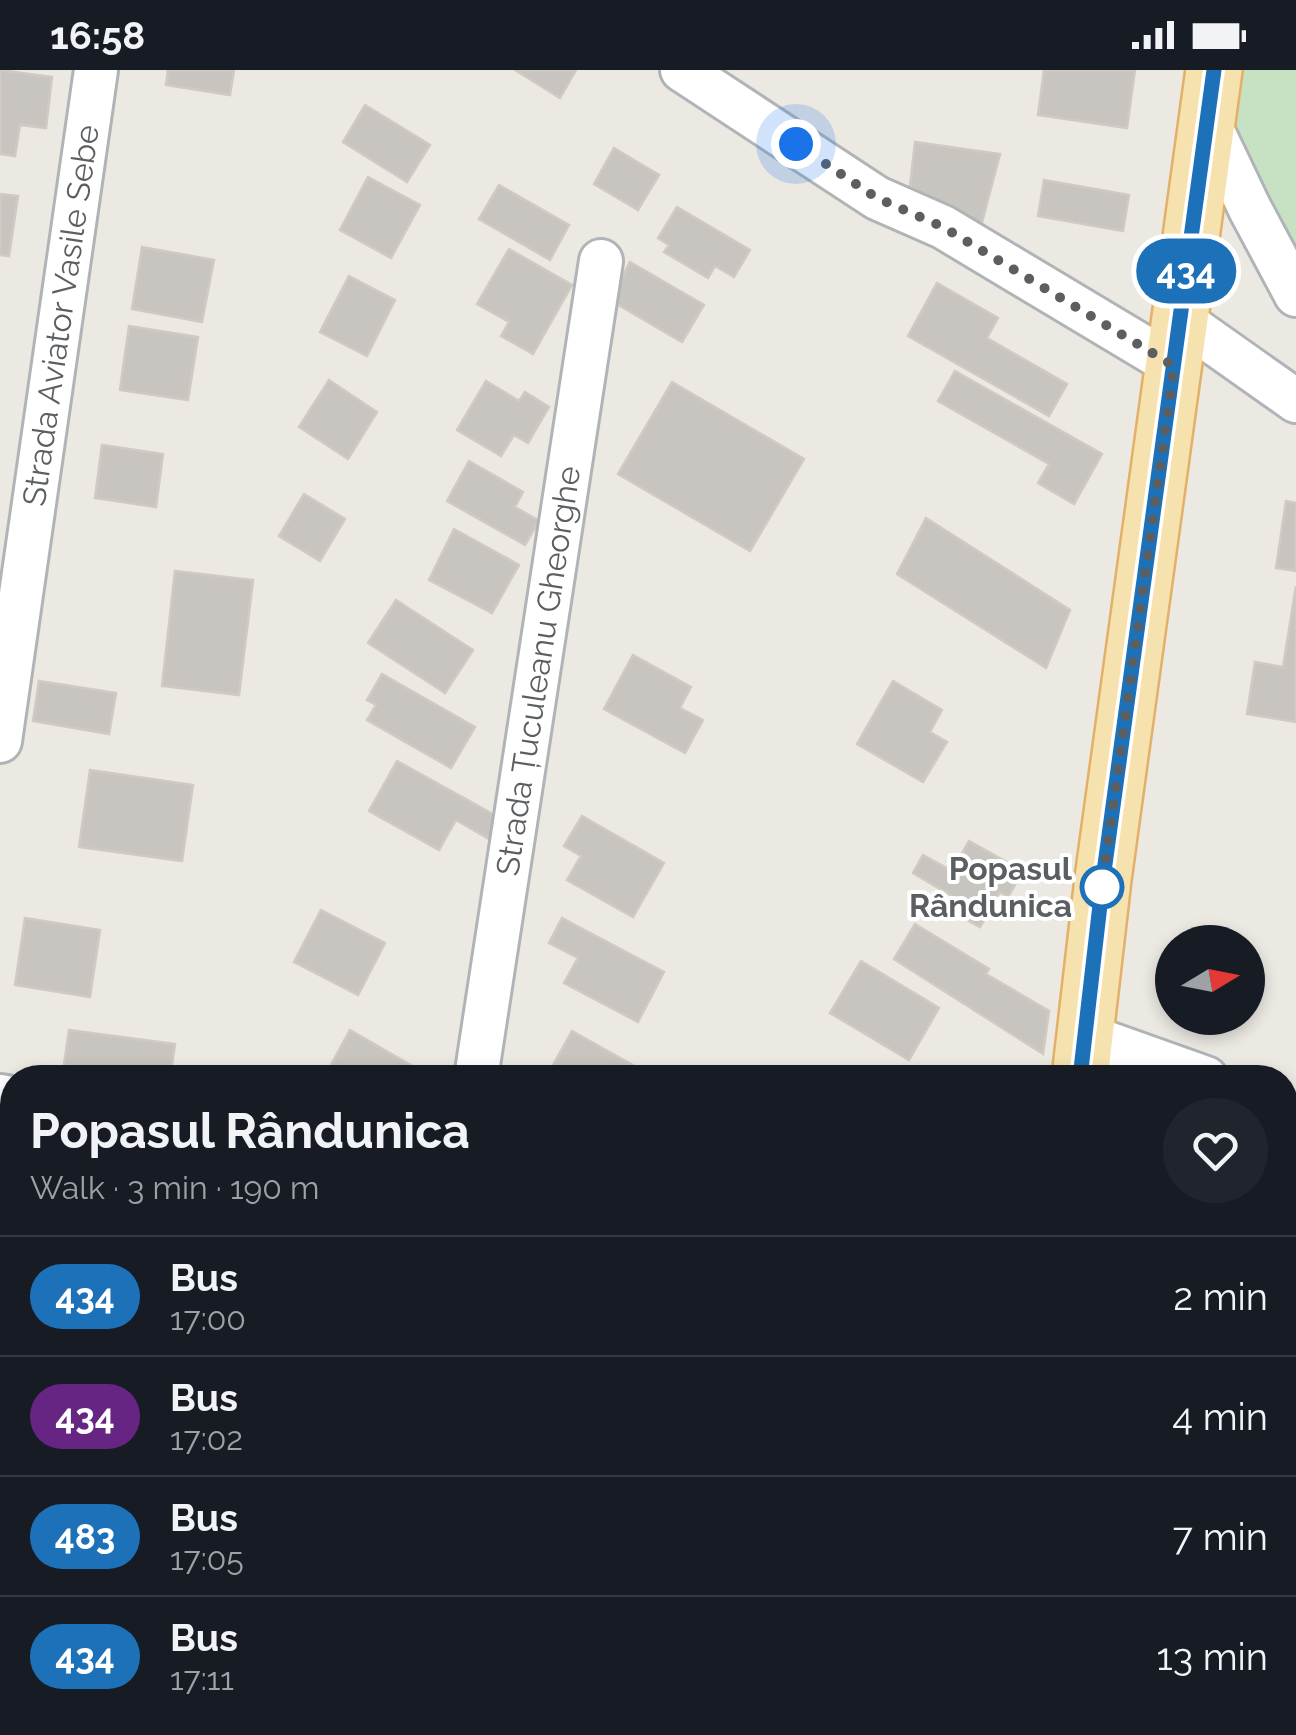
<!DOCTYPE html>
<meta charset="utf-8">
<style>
:root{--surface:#171b24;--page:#20242c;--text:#f1f3f6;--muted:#9ea1a6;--line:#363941}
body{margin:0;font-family:Raleway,sans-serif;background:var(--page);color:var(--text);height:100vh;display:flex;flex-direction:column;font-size:38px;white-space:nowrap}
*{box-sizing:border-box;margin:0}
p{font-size:32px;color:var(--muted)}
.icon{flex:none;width:55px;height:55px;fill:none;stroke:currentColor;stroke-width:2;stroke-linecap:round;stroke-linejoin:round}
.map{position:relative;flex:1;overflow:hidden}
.panel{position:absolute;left:0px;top:995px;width:1298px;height:670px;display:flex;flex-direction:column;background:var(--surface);border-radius:40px 40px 0 0;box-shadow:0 5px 15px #0003}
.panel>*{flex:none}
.badge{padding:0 20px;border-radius:32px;font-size:35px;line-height:65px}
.needle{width:65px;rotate:80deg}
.controls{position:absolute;left:1155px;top:855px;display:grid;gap:20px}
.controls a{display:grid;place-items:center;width:110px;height:110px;border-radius:50%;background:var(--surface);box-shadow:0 5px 15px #0003;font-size:50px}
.you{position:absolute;width:50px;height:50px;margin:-25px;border:8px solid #fff;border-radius:50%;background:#1a73e8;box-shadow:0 0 0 15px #1a73e833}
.map>.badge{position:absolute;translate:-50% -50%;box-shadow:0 0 0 5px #fff}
.round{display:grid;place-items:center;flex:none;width:105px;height:105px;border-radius:52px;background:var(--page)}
.headline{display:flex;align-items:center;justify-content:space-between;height:170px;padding:0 30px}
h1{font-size:48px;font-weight:700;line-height:75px}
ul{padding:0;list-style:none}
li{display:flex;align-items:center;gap:30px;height:120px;padding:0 30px;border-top:2px solid var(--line)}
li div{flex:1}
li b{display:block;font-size:38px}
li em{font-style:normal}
li .badge{min-width:110px;font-weight:700;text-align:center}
.status{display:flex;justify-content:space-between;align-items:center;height:70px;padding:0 50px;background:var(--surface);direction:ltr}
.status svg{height:28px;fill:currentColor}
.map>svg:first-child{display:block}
.green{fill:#c6e2c2}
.building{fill:#c8c4c0;stroke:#d0cac2;stroke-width:2.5}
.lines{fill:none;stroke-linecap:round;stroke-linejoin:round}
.minor-casing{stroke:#b1b4b7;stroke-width:48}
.major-casing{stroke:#e2b067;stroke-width:60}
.minor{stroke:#fff;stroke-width:42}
.major{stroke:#f6e2af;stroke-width:55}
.line-casing{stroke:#fff;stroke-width:22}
.line{stroke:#1d71b8;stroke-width:15}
.walk{stroke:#5b5f62;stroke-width:10;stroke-dasharray:0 18}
.stop-dot{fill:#fff;stroke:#1d71b8;stroke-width:5}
.labels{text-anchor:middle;stroke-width:8;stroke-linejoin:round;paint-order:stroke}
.street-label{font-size:32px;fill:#5b5f62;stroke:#fff}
.stop-label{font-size:32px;font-weight:bold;fill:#5b5f62;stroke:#fff;text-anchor:end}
</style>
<div class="status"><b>16:58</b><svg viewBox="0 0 49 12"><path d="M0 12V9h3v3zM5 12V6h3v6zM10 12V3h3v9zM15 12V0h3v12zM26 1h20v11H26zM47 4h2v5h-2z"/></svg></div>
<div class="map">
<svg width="1296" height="1665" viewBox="0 0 1296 1665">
<rect width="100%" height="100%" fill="#ece9e3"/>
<path class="green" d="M1232,0H1296V183L1235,81Z"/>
<path class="building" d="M0,0L52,7L46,58L20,55L15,86L0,84Z
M168,0H234L230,25L166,15Z
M515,0H576L560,28Z
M1044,0H1135L1127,58L1038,45Z
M365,35L430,75L407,112L343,72Z
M915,72L1000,84L981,156L910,116Z
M614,78L659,105L638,140L594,114Z
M368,107L420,135L391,188L340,160Z
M1044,110L1129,125L1123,161L1038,146Z
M499,115L569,155L550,190L479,149Z
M0,124L18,126L9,186L0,185Z
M677,137L750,180L734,207L715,196L708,208L664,182L669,175L658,168Z
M142,177L214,190L202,252L132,239Z
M509,179L572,215L533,284L501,266L509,252L477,234Z
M630,192L704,235L682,272L610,230Z
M349,206L395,230L367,286L320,262Z
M937,213L998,248L987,268L1067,314L1049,346L908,266Z
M129,256L198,267L188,330L120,320Z
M955,301L1102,384L1074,434L1038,413L1049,394L938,331Z
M329,310L377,342L348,389L299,357Z
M486,311L519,331L525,322L549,337L528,373L514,365L501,386L457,360Z
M672,312L804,389L750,481L618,404Z
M102,375L163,384L156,437L95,428Z
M469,391L523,422L515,437L539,451L525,475L447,431Z
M304,424L345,449L320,491L279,466Z
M1286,431L1296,433V501L1276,498Z
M926,448L1070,540L1046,598L897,504Z
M454,459L519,495L492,543L429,510Z
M175,501L253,510L239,625L162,616Z
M1296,516V652L1247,644L1255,592L1283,597Z
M396,530L473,580L445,623L368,573Z
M633,585L691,617L680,638L703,650L685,683L604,639Z
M382,604L475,657L451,698L367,650L376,635L367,630Z
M39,611L116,623L109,664L33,651Z
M893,611L942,640L930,662L947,672L923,712L857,674Z
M397,691L500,748L489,769L456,750L439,780L369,741Z
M90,700L193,715L182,791L79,777Z
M582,746L664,793L633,847L567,810L581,786L564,776Z
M969,771L1023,801L1008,827L1000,822L980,857L945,838L952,826L913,803L923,785L952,801Z
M321,840L385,873L358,925L294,892Z
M25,848L100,860L90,927L15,915Z
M562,848L664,902L638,952L564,913L578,888L549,873Z
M915,854L989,899L986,904L1049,941L1043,984L894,889Z
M861,891L939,938L909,990L830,943Z
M69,960L175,974L170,1008H62Z
M350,960L414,997L408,1008H334L331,995Z
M572,961L638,998L633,1008L547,1006Z
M0,1236H12V1331L0,1326Z
M0,1409L12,1415V1439L0,1465Z
M41,1652H95L89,1665H35Z
M112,1652H169L163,1665H106Z
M696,1652H749L744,1665H722Z
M758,1652H803L801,1659L814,1665H752Z
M1106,1652H1175L1173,1665H1105Z"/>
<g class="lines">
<g class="minor-casing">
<g id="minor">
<path d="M682,0L877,128L943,157L1175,296"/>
<path d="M1207,49L1250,139L1296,225"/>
<path d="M1180,249L1296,331"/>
<path id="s1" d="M0,671L96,0"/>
<path d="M1085,965L1206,1008"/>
<path id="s2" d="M476,1008L601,191"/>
<path d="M0,1026L12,1028"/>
<path d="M0,1134L8,1117"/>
<path d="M1285,1428L1296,1434"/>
<path d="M204,1665L210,1652"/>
</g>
</g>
<g class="major-casing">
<path id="major" d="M1080,1008L1103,809L1214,0
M994,1665L995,1652"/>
</g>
<use href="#minor" class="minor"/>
<use href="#major" class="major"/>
</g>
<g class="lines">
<g class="line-casing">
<path id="line" d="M1080,1008L1103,809L1214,0"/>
</g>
<use href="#line" class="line"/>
<path class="walk" d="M796,74L877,128L943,157L1174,296L1102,817"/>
</g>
<circle class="stop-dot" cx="1102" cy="817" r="20"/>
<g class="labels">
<g class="street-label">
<text dy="11" stroke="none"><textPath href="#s1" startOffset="430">Strada Aviator Vasile Sebe</textPath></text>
<text dy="11" stroke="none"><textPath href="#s2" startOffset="412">Strada Țuculeanu Gheorghe</textPath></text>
</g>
<g class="stop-label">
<text x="1072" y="810">Popasul<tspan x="1072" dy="37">Rândunica</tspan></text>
</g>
</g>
</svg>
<div class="controls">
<a><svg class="needle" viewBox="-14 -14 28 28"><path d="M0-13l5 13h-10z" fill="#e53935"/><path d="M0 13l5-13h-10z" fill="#9ea1a6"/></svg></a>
</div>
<div class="you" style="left:796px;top:74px"></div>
<b class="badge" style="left:1186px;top:201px;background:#1d71b8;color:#fff">434</b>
<section class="panel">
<div class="headline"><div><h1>Popasul Rândunica</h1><p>Walk · 3 min · 190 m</p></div><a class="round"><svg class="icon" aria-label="heart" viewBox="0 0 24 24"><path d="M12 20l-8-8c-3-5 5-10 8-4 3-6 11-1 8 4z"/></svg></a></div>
<ul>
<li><span class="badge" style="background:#1d71b8;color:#fff">434</span><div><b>Bus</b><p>17:00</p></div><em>2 min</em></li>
<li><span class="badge" style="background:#662483;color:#fff">434</span><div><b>Bus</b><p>17:02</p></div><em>4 min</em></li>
<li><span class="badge" style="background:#1d71b8;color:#fff">483</span><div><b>Bus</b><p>17:05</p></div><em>7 min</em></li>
<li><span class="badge" style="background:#1d71b8;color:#fff">434</span><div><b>Bus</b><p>17:11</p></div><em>13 min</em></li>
</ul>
</section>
</div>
